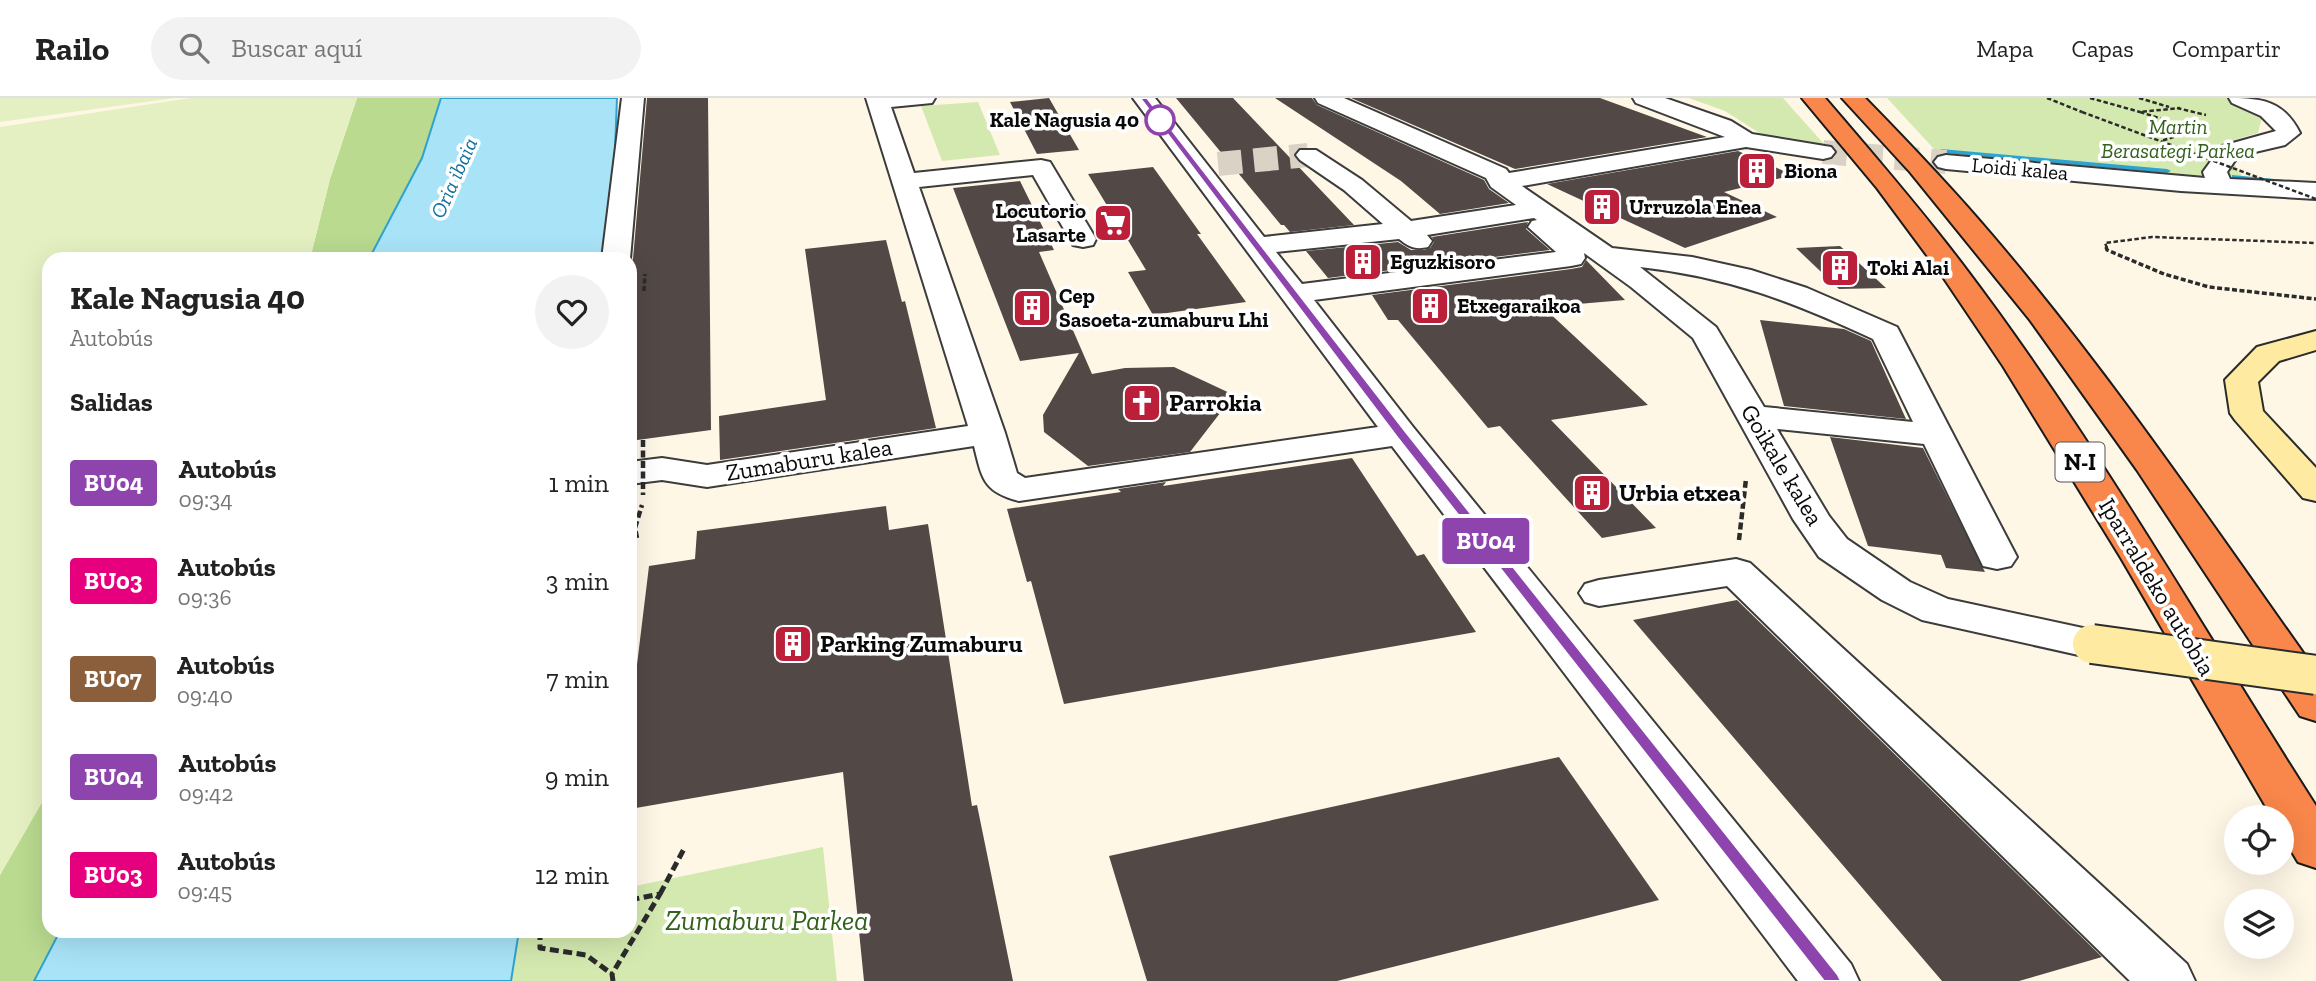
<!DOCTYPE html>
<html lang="es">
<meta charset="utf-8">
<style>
:root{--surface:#fff;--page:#f2f2f2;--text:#222;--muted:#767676;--line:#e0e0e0}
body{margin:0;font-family:"Zilla Slab",serif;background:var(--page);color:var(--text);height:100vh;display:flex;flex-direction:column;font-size:26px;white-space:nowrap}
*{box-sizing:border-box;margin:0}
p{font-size:23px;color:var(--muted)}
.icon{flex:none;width:38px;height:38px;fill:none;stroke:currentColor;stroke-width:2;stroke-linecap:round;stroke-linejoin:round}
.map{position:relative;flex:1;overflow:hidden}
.side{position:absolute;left:42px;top:154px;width:595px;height:686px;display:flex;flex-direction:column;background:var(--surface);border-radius:21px;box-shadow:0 7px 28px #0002}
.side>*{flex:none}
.badge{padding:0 14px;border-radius:5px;font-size:24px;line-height:46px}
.tools{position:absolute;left:2224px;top:707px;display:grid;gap:14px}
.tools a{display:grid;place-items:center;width:70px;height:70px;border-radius:50%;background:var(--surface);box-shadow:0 7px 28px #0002;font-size:35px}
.map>.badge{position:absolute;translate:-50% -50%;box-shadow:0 0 0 4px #fff}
h2{padding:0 28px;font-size:26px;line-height:63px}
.round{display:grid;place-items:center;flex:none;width:74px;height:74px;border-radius:37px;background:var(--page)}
.overview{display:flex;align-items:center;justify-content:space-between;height:119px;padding:0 28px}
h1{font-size:33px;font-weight:700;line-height:52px}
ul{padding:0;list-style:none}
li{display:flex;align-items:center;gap:21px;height:98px;padding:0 28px}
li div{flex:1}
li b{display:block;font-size:26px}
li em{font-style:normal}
li .badge{min-width:77px;font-weight:700;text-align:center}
header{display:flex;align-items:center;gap:42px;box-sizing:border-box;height:98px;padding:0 35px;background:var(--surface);border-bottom:2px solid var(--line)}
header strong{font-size:33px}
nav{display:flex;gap:38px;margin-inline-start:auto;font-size:24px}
.search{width:490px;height:63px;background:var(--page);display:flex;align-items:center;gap:18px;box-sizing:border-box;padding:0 24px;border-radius:38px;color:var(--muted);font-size:26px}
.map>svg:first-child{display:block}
.green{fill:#d4e9b0}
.forest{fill:#b9da8f}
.pitch{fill:#e5f0c2}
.water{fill:#a9e3f8;stroke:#2ea3d0;stroke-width:2}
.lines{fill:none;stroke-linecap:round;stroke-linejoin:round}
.stream{fill:#2ea3d0;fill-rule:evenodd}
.building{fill:#524946}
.street-tunnel{stroke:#dad3c5;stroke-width:24;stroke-dasharray:24 12;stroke-linecap:butt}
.street-casing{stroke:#3c3c3c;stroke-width:4}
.secondary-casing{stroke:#2b2b2b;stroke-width:4}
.highway-casing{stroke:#1a1a1a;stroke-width:4}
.path-far3{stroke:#2b2b2b;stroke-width:2.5;stroke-dasharray:4.5 2.5;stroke-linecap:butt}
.path-far2{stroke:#2b2b2b;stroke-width:3.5;stroke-dasharray:5 2.5;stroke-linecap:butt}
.path-far1{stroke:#2b2b2b;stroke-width:4.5;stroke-dasharray:7 3.5;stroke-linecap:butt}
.path{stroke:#2b2b2b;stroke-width:5;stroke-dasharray:9 4.5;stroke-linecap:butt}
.street{fill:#fff;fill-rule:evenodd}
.secondary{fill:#ffeaa1;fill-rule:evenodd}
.highway{fill:#f9864a;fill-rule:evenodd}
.secondary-bridge-casing{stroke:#2b2b2b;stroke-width:42;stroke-linecap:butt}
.path-bridge-far1{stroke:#2b2b2b;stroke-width:2.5;stroke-dasharray:4.5 2.5;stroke-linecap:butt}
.path-bridge{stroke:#2b2b2b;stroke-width:4.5;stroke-dasharray:7 3.5;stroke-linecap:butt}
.secondary-bridge{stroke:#ffeaa1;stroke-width:38}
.line{fill:#8e44ad;stroke:#fff;stroke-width:2}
.stop-dot{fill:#fff;stroke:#8e44ad;stroke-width:3.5}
.labels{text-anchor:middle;stroke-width:7;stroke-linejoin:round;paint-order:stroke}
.far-stop-label{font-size:21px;font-weight:bold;fill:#090909;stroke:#fff;text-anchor:end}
.far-park-label{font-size:21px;font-style:italic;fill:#31611a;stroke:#fff}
.far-street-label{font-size:21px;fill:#090909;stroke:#fff}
.far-poi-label{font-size:21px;font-weight:bold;fill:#090909;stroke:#fff;text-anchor:start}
.far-water-label{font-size:21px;font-style:italic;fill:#11709d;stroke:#fff}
.shield{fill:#fff;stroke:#535353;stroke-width:2}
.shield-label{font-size:23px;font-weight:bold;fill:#090909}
.poi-label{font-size:24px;font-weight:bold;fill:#090909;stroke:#fff;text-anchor:start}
.street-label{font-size:24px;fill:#090909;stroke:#fff}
.near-park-label{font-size:28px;font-style:italic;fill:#31611a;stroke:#fff}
</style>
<header>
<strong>Railo</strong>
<div class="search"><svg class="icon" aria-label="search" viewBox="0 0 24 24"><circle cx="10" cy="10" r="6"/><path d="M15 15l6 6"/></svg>Buscar aquí</div>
<nav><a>Mapa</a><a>Capas</a><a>Compartir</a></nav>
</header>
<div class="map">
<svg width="2316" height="883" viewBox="0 0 2316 883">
<rect width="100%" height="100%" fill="#fff7e6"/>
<path class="green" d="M1689,0H1783L1832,55L1778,47L1725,13Z
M1887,0H2229L2263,15L2258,35L2224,45L2228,56L2248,88L1946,64Z
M978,4L1000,57L942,63L921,8Z
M823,749L837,883H511L519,833H630V789Z"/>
<path class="forest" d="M357,0H441L422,60L369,161H310L330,81Z
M49,692V833H60L34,883H0V777Z"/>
<path class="pitch" d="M0,0H175L0,24Z
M190,0H357L330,81L310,161H49V692L0,777V29Z"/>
<path class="water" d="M441,0H617L613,102L606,161H369L422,60Z
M60,833H519L511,883H34Z"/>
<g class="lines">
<path class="stream" d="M1941,51L2167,71L2171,73L2167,75L1944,55L1940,53Z
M2232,77L2316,85V89L2235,81H2232Z"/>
</g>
<path class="building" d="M647,0H708L711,332L630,343V164L633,161Z
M1049,0L1079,52L1037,56L1010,4Z
M1176,0H1233L1354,127L1290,134L1284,127H1281Z
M1275,0H1312L1317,7L1484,82L1489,91L1509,105L1440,116L1401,83Z
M1351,0H1600L1707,39L1515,71Z
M1738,53L1793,77L1724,94L1777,119L1685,150L1547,86Z
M1153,69L1201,136H1197L1246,204L1153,217L1128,174L1146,172L1088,76Z
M1020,83L1054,152L1039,154L1092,276L1125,270L1174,269L1234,297L1190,354L1088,368L1044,334L1043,317L1079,255L1020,263L953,90Z
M1528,124L1526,131L1550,152L1328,180L1306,153L1398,144L1411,152H1424L1430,150L1434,144L1432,139Z
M886,142L902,204L905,203L936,330L720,362L719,318L826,302L805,151Z
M1840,148L1847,154L1886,190L1839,191L1796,150Z
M1586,162L1625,202L1543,209L1648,307L1551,322L1656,430L1602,440L1500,328L1488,330L1398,222H1388L1372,197L1571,171L1582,169Z
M1760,222L1844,231L1871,243L1906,321L1784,308Z
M1830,339L1923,350L1985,474L1946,470L1941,457L1868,448Z
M1352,360L1417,458L1424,456L1476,534L1064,606L1031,483L1027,484L1007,411L1121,394L1118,391L1166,384L1163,388Z
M886,408L889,432L928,426L972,708L977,707L1013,883H864L843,674L630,711V624L649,468L695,461L697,433Z
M1737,502L2102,859L2019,883H1942L1633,522Z
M1559,659L1659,802L1337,883H1147L1109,758Z"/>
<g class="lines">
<path class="street-tunnel" d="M1823,54L1946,64
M1218,66L1308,57"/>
<g class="street-casing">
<path id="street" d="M622,0H644L630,161H602Z
M866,0H935L932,5L891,9L914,75L1041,62L1050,64L1096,141L1093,147L1083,149L1073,147L1033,77L919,89L1005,335L1017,375L1025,380L1378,329L1133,0H1155L1264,139L1383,126L1344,92L1300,62L1296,57L1300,52H1316L1362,82L1411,123L1516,107L1491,89L1486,80L1318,5L1315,0H1344L1506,71L1509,75L1725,39L1636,5L1633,0H1665L1731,23L1752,36L1831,49L1835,54L1831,59L1823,61L1746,49L1522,88L1612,150L1692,159L1751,172L1807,190L1897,229L2017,459L2011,468L1997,471L1983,468L1924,346L1777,331L1829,418L1847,441L1910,484L1948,501L2092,532L2107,536L2113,546L2107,556L2092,560L1922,522L1882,502L1819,459L1793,421L1693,240L1631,189L1584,155L1585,160L1581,166L1571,168L1314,202L1413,329L1851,866L1859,883H1798L1392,348L1019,403C983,394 982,380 974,348L707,389L662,382L630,386V364L662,360L707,367L968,328ZM1534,120L1537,122L1532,123L1528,129L1556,154L1302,186L1276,154L1399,141C1409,149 1415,152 1428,149L1432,143L1427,137ZM1640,169C1729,179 1793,204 1873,241L1913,324L1764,309L1716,229Z
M2229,0C2262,0 2284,3 2300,35L2285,47L2238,58L2227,74L2230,81L2316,85V101L2181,93L1946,71L1938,69L1934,64L1938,59L1946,57L2205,80L2203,74L2222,48L2276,33L2261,18L2232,5Z
M1736,461L1750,465L2187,866L2195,883H2130L1727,488L1599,508L1585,504L1579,495L1585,486L1599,482Z"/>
</g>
<g class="secondary-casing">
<path id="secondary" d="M2316,233V252L2279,263L2258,284L2263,313L2316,370V403L2303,400L2235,322L2230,315L2225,282L2257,249Z"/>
</g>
<g class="highway-casing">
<path id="highway" d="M1802,0H1825C1872,55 1919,109 1963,167C2093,338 2200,527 2316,708V770L2298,764L2282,737V719H2272L2121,460L2003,268L1943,179L1877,90Z
M1842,0H1865C1908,44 1951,89 1991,136C2109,274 2211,425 2316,573V623L2300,618L2137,372L2030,222L1910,74Z"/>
</g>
<path class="path-far3" d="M2047,0L2082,14
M2090,0L2140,14
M2139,0L2169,9
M2177,10L2206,17
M2165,57L2164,42L2180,37V31L2165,22L2140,14L2180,10
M2107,150L2105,145L2152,139L2316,145"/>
<path class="path-far2" d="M2106,149L2107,152L2164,176L2209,189L2316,201
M644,193L645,176"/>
<path class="path-far1" d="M637,440L635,430L642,407
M1739,442L1746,381"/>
<path class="path" d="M660,796L685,749
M540,833V850L586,857L612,876
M613,883L612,876L660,796L630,802"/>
<use href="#street" class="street"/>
<use href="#secondary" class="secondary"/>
<use href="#highway" class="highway"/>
<g class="secondary-bridge-casing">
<path id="secondary-bridge" d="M2092,546L2316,577"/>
</g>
<path class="path-bridge-far1" d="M2082,14L2316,101"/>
<path class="path-bridge" d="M643,342V397"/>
<use href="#secondary-bridge" class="secondary-bridge"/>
</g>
<path class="line" d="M1140,0H1147L1405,333L1838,877L1841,883H1824L1397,339Z"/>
<defs>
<g id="building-square" transform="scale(2.0125)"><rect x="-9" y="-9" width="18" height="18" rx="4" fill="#bc1f39" stroke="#fff"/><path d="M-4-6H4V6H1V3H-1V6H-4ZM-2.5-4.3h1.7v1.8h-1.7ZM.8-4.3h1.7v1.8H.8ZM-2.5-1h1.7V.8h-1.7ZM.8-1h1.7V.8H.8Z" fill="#fff"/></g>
<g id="supermarket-square" transform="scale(2.0125)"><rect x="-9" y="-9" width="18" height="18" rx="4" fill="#bc1f39" stroke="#fff"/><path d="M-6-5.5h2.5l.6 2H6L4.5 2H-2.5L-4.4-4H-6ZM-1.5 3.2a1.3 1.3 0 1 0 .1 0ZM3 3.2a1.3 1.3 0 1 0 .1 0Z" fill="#fff"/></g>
<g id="church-square" transform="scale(2.0125)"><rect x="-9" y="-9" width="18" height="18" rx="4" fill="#bc1f39" stroke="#fff"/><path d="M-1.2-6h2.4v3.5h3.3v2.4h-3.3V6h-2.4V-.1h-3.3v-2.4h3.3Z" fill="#fff"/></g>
</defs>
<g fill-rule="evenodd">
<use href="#building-square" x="1757" y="73"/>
<use href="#building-square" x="1602" y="109"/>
<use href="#supermarket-square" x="1113" y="125"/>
<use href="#building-square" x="1363" y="164"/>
<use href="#building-square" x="1840" y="170"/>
<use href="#building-square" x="1430" y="208"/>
<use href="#building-square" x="1032" y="210"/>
<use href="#church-square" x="1142" y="305"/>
<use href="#building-square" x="1592" y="395"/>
<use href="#building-square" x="793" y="546"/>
</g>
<circle class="stop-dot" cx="1160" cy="22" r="14"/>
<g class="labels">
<g class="far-stop-label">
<text x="1139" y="29">Kale Nagusia 40</text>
</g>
<g class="far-park-label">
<text x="2178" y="36">Martin<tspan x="2178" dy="24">Berasategi Parkea</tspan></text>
</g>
<g class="far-street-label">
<text transform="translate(2020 71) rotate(5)" y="7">Loidi kalea</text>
</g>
<g class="far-poi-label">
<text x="1784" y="80">Biona</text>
<text x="1629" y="116">Urruzola Enea</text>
<text x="1086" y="120" text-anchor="end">Locutorio<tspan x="1086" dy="24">Lasarte</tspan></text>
<text x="1390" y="171">Eguzkisoro</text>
<text x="1867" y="177">Toki Alai</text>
<text x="1059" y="205">Cep<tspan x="1059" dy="24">Sasoeta-zumaburu Lhi</tspan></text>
<text x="1457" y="215">Etxegaraikoa</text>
</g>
<g class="far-water-label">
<text transform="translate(454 80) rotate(-66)" y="7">Oria ibaia</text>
</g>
<rect class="shield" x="2055.5" y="344.5" width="49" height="39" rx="5"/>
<g class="shield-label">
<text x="2080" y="372">N-I</text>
</g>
<g class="poi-label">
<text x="1169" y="313">Parrokia</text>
<text x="1619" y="403">Urbia etxea</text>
<text x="820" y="554">Parking Zumaburu</text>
</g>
<g class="street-label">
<text transform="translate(809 362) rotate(-9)" y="8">Zumaburu kalea</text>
<text transform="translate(1782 367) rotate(59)" y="8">Goikale kalea</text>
<text transform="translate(2157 489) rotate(59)" y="8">Iparraldeko autobia</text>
</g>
<g class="near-park-label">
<text x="767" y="832">Zumaburu Parkea</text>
</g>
</g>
</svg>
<div class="tools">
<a><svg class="icon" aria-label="locate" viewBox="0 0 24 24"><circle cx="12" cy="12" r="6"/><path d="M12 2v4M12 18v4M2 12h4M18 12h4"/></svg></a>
<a><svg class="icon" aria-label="layers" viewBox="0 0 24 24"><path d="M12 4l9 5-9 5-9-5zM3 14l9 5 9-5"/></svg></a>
</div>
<b class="badge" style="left:1486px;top:443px;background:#8e44ad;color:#fff">BU04</b>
<section class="side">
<div class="overview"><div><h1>Kale Nagusia 40</h1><p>Autobús</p></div><a class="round"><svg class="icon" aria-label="heart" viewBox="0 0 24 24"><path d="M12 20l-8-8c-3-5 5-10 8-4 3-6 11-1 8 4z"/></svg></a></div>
<h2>Salidas</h2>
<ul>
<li><span class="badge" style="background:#8e44ad;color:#fff">BU04</span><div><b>Autobús</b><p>09:34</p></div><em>1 min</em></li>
<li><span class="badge" style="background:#e6007e;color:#fff">BU03</span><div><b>Autobús</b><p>09:36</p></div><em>3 min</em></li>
<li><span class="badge" style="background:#8b5e3c;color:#fff">BU07</span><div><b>Autobús</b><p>09:40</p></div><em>7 min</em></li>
<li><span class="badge" style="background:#8e44ad;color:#fff">BU04</span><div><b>Autobús</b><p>09:42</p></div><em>9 min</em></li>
<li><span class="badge" style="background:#e6007e;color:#fff">BU03</span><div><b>Autobús</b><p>09:45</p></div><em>12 min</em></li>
</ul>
</section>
</div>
